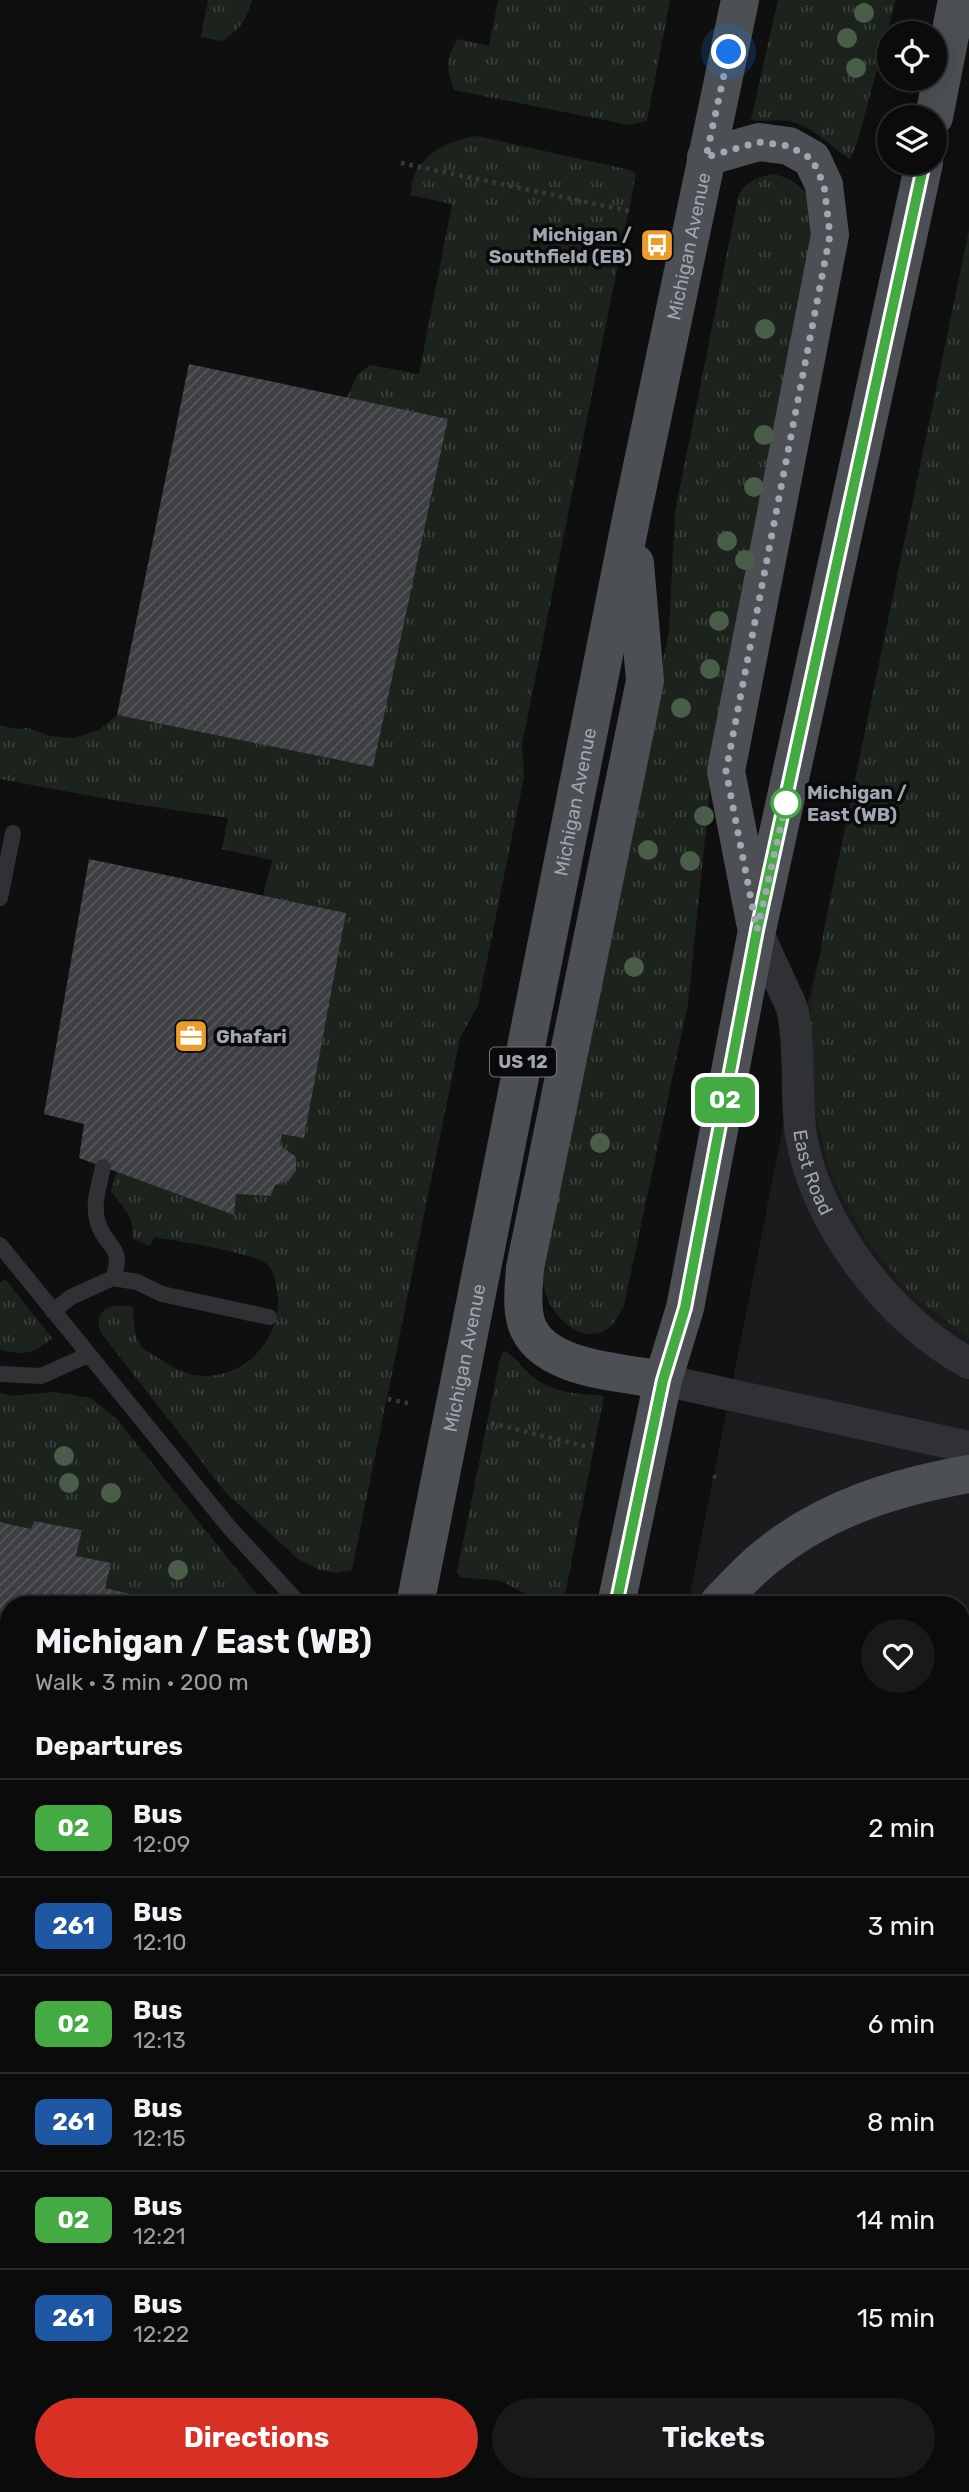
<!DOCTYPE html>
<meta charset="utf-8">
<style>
:root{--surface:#0b0b0c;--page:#19191a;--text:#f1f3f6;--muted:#9a9b9d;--line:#2b2b2d;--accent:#d93025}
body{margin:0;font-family:Rubik,sans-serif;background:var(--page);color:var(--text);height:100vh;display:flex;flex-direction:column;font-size:26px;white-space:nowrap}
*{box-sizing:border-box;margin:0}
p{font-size:23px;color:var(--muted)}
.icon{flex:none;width:38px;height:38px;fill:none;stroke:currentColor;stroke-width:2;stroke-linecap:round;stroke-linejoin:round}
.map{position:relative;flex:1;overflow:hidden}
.drawer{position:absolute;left:0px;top:1596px;width:970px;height:896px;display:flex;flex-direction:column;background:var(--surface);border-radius:28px 28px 0 0;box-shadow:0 4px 18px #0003,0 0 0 2px var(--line)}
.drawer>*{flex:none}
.badge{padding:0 14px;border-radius:10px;font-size:24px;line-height:46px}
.fabs{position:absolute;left:877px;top:21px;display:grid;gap:14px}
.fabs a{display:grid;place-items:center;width:70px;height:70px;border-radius:50%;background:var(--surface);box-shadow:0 4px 18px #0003,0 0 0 2px var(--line);font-size:35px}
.you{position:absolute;width:35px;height:35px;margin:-18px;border:5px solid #fff;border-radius:50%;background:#1a73e8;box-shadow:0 0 0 10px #1a73e833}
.map>.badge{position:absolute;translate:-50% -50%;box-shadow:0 0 0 4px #fff}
h2{padding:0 35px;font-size:26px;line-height:63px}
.round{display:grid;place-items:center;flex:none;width:74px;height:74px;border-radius:37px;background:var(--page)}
.overview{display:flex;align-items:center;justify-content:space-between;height:119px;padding:0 35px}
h1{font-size:33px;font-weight:700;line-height:52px}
.button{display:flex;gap:14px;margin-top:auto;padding:14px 35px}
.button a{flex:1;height:80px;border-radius:42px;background:var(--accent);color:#fff;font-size:28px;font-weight:700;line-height:80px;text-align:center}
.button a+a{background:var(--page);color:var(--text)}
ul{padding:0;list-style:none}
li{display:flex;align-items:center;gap:21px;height:98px;padding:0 35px;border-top:2px solid var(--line)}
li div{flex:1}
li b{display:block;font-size:26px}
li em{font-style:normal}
li .badge{min-width:77px;font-weight:700;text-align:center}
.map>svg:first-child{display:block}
.built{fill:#1b1b1d}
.grass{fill:url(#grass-tufts)}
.building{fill:url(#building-hatch)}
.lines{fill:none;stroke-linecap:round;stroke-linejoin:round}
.path{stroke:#36383c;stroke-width:4.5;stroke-dasharray:3.5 5;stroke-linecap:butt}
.lane{stroke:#303135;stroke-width:16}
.street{stroke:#303135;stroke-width:32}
.primary{stroke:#4c4f54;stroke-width:38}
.tree{fill:#495d49}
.line-casing{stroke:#fff;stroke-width:16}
.line{stroke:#44aa42;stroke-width:10}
.walk{stroke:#a0a7b1;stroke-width:7;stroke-dasharray:0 12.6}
.stop-dot{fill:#fff;stroke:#44aa42;stroke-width:3.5}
.labels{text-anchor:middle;stroke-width:7;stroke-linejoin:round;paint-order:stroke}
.shield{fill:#0a0a0b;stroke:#73787f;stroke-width:2}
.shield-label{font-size:18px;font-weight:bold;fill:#a0a7b1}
.poi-label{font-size:19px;font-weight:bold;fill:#a0a7b1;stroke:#0a0a0b;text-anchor:end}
.street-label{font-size:19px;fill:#a0a7b1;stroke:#0a0a0b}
.stop-label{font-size:19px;font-weight:bold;fill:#a0a7b1;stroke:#0a0a0b;text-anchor:start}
</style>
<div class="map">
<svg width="969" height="2492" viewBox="0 0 969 2492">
<defs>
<pattern id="grass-tufts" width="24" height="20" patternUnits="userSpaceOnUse" patternTransform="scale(1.75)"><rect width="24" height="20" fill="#1c231c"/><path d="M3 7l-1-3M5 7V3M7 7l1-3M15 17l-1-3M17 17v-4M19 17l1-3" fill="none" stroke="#3a403b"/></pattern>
<pattern id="building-hatch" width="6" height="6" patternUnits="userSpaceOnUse" patternTransform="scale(1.75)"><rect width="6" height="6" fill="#3e3f43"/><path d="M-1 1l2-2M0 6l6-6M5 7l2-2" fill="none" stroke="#57585c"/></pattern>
</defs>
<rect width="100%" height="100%" fill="#0f0f10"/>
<path class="built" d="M969,366V2492H510L512,2483H961V1605H688L808,1001Z"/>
<path class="grass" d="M208,0H252C247,20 239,30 222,41L201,37Z
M498,0H670L647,121L629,125L454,90C446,71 446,56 458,39L489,46Z
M778,0H896L857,143L850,159C829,146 815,127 789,121C777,119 763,122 751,120Z
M477,136L630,170L636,174L522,745L524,777L478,1005L460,1038L352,1570L336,1573L319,1570L298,1559L226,1493L101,1333C92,1308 114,1302 133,1307C134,1317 133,1330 137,1339C141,1349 152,1354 160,1359C171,1366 182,1373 194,1375C239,1383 279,1344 278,1300C277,1289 276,1274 268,1265C254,1252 176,1241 154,1237L150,1246L132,1238C136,1217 122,1207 111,1191L117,1172L234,1215L236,1194L271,1196L275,1185C292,1180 296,1174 296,1157L280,1145L282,1134L304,1137L346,914L263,896L272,860L222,849L228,818L129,803L0,779V725L16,729L27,728L50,736L74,738L99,730L117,715L373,767L448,420L347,398L357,375L370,365L419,374L452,204L410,195C412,188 412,179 415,173C427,150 454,139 477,136Z
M773,174C796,179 808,191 818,213L710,789L688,1004L624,1305C621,1311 617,1319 613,1324C587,1350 555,1320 546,1295C542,1283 542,1270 541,1257L669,631L675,512L738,198C744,181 756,178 773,174Z
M969,230V1338L916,1298L897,1278L865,1237L832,1176L812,1102L809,1021L824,929Z
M5,1279L52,1338C33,1355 24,1355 0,1350V1283Z
M504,1351C514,1354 527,1374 538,1381C551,1388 566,1393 581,1394C589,1395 596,1394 604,1396L563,1605H540L526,1594L501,1581L461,1577L457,1572L500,1359Z
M54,1392L91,1398L116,1418L254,1591L268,1605H137L139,1596L105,1588L76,1556L82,1530L34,1521L31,1529L0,1522V1393L13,1396Z
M0,2023L9,2025V2483H162L161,2492H0Z
M286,2483H382L380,2492H284Z"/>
<path class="building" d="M189,364L448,419L373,767L117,715Z
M89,859L346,913L304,1138L282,1134L280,1145L296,1157V1171L288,1181L275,1185L271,1196L236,1194L234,1215L79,1158L84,1124L44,1114Z
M34,1521L82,1530L76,1556L111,1563L105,1588L139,1596L137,1605H9V2025L0,2023V1522L31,1529Z"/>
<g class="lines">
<path class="path" d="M401,163L634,212
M388,1399L412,1404
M491,1423L588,1447
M713,1476L720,1479"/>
<path class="lane" d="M0,898L13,833
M103,1167C99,1186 92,1204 98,1223C106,1249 125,1245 113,1278
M0,1245L229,1527L295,1599L305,1605
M53,1311L71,1297L113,1278L137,1282L162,1294L269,1317
M0,1374L41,1376L88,1355"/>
<g class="street">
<path id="s1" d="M757,930C765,950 774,969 783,988C786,996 792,1005 793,1013C801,1052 795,1095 801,1135C815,1223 891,1322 969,1363"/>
<path d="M663,1380L969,1447"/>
</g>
<g class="primary">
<path d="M934,117L957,0"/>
<path d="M706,157L759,142L789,146L812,159L824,185L830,235L726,771L755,922"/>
<path d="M635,563L645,681L525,1268C524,1285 521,1304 526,1322C540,1370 621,1372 663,1380"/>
<path id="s2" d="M415,1605L631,519L740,0"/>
<path d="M616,1605L663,1380L685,1308L757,930L924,163"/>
<path d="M717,1605C733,1588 749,1570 767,1556C826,1508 896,1487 969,1474"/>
<path d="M182,2492L184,2483"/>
<path d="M226,2492L228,2483"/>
<path d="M273,2492L274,2483"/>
<path d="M439,2492L441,2483"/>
<path d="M495,2492L497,2483"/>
</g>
</g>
<g class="tree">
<circle cx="864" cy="13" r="10"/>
<circle cx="847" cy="38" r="10"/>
<circle cx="856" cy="68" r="10"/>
<circle cx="765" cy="329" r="10"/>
<circle cx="764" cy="435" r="10"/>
<circle cx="754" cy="487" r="10"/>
<circle cx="727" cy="541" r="10"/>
<circle cx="745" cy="560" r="10"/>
<circle cx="719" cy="621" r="10"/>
<circle cx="710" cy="669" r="10"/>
<circle cx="681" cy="708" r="10"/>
<circle cx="704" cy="816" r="10"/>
<circle cx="648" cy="850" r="10"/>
<circle cx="690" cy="861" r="10"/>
<circle cx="634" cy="967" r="10"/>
<circle cx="600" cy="1143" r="10"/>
<circle cx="64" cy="1456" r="10"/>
<circle cx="69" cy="1483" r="10"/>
<circle cx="111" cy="1493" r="10"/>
<circle cx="178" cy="1570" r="10"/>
</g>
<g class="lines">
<g class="line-casing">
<path id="line" d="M616,1605L663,1380L685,1308L757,930L924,163"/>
</g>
<use href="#line" class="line"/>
<path class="walk" d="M729,52L706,157L759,142L789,146L812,159L824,185L830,235L726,771L757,930L786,803"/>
</g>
<defs>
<g id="bus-square" transform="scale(1.75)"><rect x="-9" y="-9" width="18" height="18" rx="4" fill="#eb9d2c" stroke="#0a0a0b"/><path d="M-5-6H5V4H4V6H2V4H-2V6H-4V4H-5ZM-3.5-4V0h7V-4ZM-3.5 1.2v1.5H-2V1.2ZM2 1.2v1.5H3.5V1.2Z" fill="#fff"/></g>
<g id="office-square" transform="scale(1.75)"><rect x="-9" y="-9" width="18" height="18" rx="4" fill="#eb9d2c" stroke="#0a0a0b"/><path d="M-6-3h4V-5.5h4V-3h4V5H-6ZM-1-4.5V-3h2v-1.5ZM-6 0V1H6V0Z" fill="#fff"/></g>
</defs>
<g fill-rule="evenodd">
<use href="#bus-square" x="657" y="245"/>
<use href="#office-square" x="191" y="1036"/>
</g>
<circle class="stop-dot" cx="786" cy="803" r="14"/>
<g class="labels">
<rect class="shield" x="490" y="1047.5" width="66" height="29" rx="5"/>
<g class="shield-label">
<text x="523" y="1068">US 12</text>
</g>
<g class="poi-label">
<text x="632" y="241">Michigan /<tspan x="632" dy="22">Southfield (EB)</tspan></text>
<text x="216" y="1043" text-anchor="start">Ghafari</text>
</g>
<g class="street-label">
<text dy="7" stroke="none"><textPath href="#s2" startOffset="1386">Michigan Avenue</textPath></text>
<text dy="7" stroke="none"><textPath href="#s2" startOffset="819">Michigan Avenue</textPath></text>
<text dy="7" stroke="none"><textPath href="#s1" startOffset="252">East Road</textPath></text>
<text dy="7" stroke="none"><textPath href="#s2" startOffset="252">Michigan Avenue</textPath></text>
</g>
<g class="stop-label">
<text x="807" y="799">Michigan /<tspan x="807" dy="22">East (WB)</tspan></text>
</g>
</g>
</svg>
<div class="fabs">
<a><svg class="icon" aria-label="locate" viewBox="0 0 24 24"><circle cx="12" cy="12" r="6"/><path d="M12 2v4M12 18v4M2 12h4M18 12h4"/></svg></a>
<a><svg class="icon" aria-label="layers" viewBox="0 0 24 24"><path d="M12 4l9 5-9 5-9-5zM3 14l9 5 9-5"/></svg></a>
</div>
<div class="you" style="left:729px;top:52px"></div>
<b class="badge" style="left:725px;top:1100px;background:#44aa42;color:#fff">02</b>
<section class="drawer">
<div class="overview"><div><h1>Michigan / East (WB)</h1><p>Walk · 3 min · 200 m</p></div><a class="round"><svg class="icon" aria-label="heart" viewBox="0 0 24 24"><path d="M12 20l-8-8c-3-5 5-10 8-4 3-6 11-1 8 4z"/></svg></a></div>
<h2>Departures</h2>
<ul>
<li><span class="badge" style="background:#44aa42;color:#fff">02</span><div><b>Bus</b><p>12:09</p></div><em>2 min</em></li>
<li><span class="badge" style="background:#1e57a3;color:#fff">261</span><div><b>Bus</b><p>12:10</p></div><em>3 min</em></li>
<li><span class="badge" style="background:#44aa42;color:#fff">02</span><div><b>Bus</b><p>12:13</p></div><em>6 min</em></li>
<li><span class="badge" style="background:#1e57a3;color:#fff">261</span><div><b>Bus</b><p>12:15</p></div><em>8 min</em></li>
<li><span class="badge" style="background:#44aa42;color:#fff">02</span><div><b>Bus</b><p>12:21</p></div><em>14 min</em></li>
<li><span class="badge" style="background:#1e57a3;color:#fff">261</span><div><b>Bus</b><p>12:22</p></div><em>15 min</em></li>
</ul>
<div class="button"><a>Directions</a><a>Tickets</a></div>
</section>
</div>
